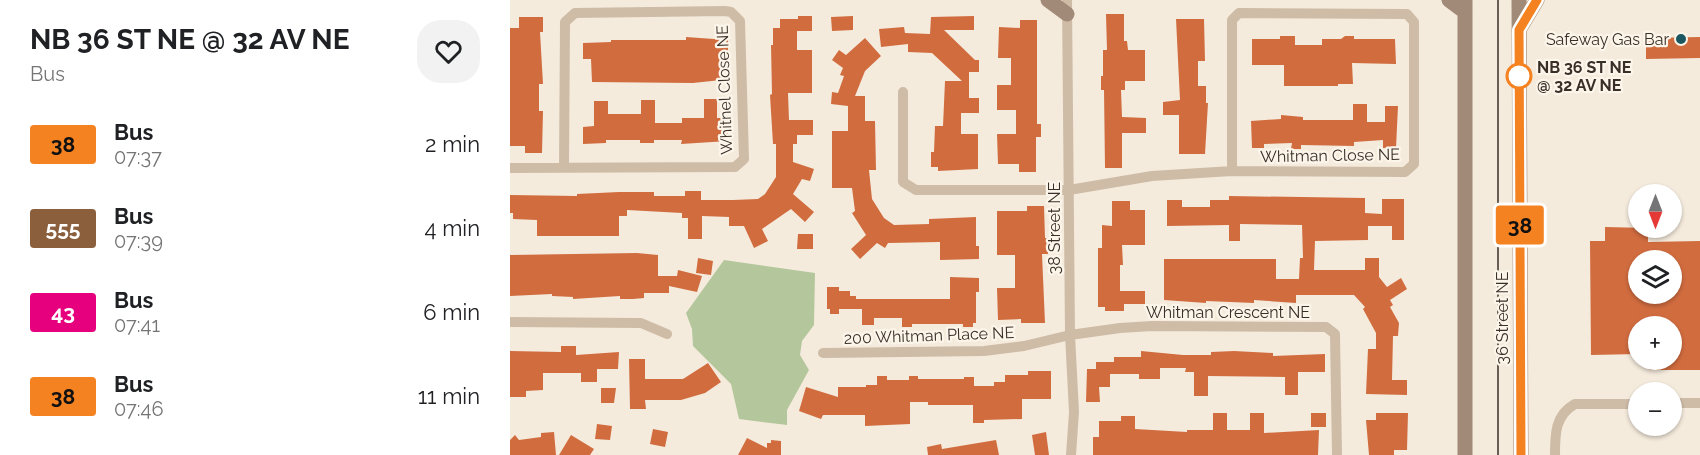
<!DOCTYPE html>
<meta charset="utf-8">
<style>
:root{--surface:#fff;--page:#f2f2f2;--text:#202124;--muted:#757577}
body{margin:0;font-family:Raleway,sans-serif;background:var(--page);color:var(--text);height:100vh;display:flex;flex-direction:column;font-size:22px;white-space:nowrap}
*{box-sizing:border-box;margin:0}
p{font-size:20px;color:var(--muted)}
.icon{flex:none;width:33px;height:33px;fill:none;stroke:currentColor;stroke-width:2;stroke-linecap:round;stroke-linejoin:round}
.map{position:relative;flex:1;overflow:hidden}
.sheet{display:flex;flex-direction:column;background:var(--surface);width:510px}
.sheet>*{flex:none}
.badge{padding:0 12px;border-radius:4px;font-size:21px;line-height:39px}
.needle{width:39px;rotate:180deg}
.tools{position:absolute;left:1118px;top:184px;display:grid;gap:12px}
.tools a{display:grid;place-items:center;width:54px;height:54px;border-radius:50%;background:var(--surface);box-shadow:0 2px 4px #0004;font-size:30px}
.map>.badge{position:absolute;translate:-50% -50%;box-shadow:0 0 0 3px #fff}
.round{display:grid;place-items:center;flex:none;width:63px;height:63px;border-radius:24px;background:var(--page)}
.overview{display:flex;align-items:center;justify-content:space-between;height:102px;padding:0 30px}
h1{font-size:28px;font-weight:700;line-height:45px}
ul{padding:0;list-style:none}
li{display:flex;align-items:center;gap:18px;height:84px;padding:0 30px}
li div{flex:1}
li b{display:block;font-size:22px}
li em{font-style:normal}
li .badge{min-width:66px;font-weight:700;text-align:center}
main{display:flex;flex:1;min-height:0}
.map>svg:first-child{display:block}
.green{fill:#b4c69b}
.building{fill:#d16c3f;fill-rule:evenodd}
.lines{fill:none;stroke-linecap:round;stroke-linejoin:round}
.street{stroke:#cebca7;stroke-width:10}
.secondary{stroke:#a28a78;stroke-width:15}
.tram{stroke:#3a2f28;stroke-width:1.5}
.line-casing{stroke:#fff;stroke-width:14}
.line{stroke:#f58220;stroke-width:9}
.poi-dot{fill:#1a5760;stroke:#fcf5ea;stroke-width:2}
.stop-dot{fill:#fff;stroke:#f58220;stroke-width:3}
.labels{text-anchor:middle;stroke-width:4.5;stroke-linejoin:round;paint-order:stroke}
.poi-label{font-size:16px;fill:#3a2f28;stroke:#fcf5ea;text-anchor:end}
.stop-label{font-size:16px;font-weight:bold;fill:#3a2f28;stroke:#fcf5ea;text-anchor:start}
.street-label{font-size:16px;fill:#3a2f28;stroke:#fcf5ea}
</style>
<main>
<section class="sheet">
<div class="overview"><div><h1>NB 36 ST NE @ 32 AV NE</h1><p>Bus</p></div><a class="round"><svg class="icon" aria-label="heart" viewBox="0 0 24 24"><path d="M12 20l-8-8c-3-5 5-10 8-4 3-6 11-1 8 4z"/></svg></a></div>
<ul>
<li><span class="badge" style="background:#f58220;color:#111">38</span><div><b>Bus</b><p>07:37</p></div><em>2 min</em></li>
<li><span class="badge" style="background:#8b5e3c;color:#fff">555</span><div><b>Bus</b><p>07:39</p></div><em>4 min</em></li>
<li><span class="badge" style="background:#e6007e;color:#fff">43</span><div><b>Bus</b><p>07:41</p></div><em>6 min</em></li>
<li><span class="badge" style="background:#f58220;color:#111">38</span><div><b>Bus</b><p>07:46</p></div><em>11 min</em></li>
</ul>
</section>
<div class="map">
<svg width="1190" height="455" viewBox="0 0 1190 455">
<rect width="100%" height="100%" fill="#f5ebdd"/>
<path class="green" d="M214,260L305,273L304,325L292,341L290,355L299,370L277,410V425L229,419L221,384L183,346L182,329L176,313Z"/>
<path class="building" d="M596,14H614V41H617L618,50H635V81H615V90H611L612,117L636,118V133H612V168H595L594,90H591V76H593V50H597Z
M288,16H302V31H287V50H302V93H278L279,120H303V135H287V144H283V162L304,169L300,181L292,179L283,194L304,212L295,222L281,209L252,229L258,241L244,248L234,226H219V217L192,216V239H178V218H172V213L117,210V216H109V236H27V220L3,219V213H0V195L67,196V194L109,192H144V196H175V191H191V200H223L248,199L255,194L266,177V144H263L260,95L262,94L261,45H263V28H270V19H288Z
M343,16V30L322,31L321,17Z
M464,16V30H434L465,60H469V72H459V98H469V113H451V134H468V169L428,171V167H421V152H424L425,126H433L435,81H452L422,53L398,52V44L371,47L369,29L394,27L395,33L420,34L421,17Z
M9,17H33V32H30L33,84H29V111H33L32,153H15V146H0V28H9Z
M666,19H694L695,61H688V86H696V103H698L695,154H669V115H653V102L670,100Z
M510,20H527V124H531V137H526V172H509V164H488L487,134H506V110H487V85H501V58H488L489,27L510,28Z
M770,36H785V45H812V39H831L835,36H844V39H885L886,64L842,63L843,84H828V86H774V65H742V39H770Z
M176,37L218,40V56H211V80L183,83L82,82L81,59H73V43L101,42V40H176Z
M1190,37V58L1136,59V38Z
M355,38L371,56L355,71L345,96H355V121H365L366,170H359L362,199L374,218L384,225L419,224V219L466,217V246H469V259L430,260V242L378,243L375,248L367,243L350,259L341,249L356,235L342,213L345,211L342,188H322V131H338V106L321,104L322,92L328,93L334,76L330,75L333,68L322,60L329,50L336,55Z
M194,99H207V118H218V141L171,144L172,140H144V143H130V140H96V143L73,144V127L84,126V101H98V114H131V100H145V123H172V118H194Z
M843,104H857V122H875V106H888L886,148H873V140L844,142V146L791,145V149H781L782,143L754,144V148H742L741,121L771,119V115L793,117V120H843Z
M719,196L855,198V213L872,214V199H894V240H882V226H858V240L805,241L804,270H855V258H869V277L877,287L891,278L897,289L880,300L883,305L880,307L889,323L888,336H883L882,380H897V395L856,394L858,349H866V333L853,309L855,307L844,295H786V303L744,300V303L696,301V303L654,300V259H766V279H789L790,258H793L792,225L730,224V241H719V225L657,226V200H672V207H700V200H719Z
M602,201H620V210H635V245H612L613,265H610V291H635V304H614V311H595V307H588V248H592V225L602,226Z
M517,206H534L535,238H538V254H532L535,323H511V319L488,320L487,288H505V255H487V211H517Z
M1095,227L1138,228V242L1190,241V370H1139V360H1161V327H1128V354L1081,355L1080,241H1095ZM1128,261H1161V294H1128Z
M288,234H303V249H287Z
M127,253L148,255V276H167L168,270L192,276L187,292L159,286V293H134V298L123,299H110V296L63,299V297L42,296V294L0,296V255Z
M188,258L203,261L201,275L186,273Z
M440,277L469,278V292H466V323H463V327H453V324H402V327H392V318H364V325H352V309H329V314H320V309H317V287H329V291H340V296H346V299H440Z
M51,346H66V355L109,352L108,369H87V382H71V373H33V390L16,391V397H0V351L51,352Z
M631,351L673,355H701V352L724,351L763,353V356L815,354V372H788V395H775V377L698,376V396H684V372H675L676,368H650V379H629V374H600V387H589L590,402H576L577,369H586V362H604V357H631Z
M119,359H135V379H173L198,363L211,382L195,393L171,400H135L136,409H120Z
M518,371H541V399H512V419L474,420V423H463V405H418V402H400V424L355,426V415H313L311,419L289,411L296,387L328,397V387H356V385H367V376H377V380H399V376H408V379H454V377H464V386H484V382H495V375H518Z
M91,388H106L104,403H91Z
M703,413H717V430H740V413H754V433L809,430L808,455H583V437H589V421H611V416H625V429L677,432V430H703Z
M801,413H816V427H801Z
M866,413H898L897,450H884V455H859L856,420H866Z
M87,424L102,426L100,440L85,439Z
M143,429L158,432L155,447L140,444Z
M44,432L46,455H0V440L5,435L9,440L31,437V433Z
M536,432L539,455H525L522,435Z
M61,435L84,449L80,455H49Z
M237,438L257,448V443H261V440L271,441V455H228Z
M486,440L489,455H418L417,447L431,444L432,449Z"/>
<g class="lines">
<path class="street" d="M557,0L560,335L564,412L561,455
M729,13L897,14L904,22V164L895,172L722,171V20Z
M393,92V182L406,190H559L642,176L722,171
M0,168L225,167L234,159L230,21L221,12L215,11L65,13L55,22L54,168
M0,322L131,323L157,334
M313,353L474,351L514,346L560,335L610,328L642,326L816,327L825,334L827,455
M1161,403H1190
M1045,455C1045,434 1045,415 1065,404H1128"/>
<path class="secondary" d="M538,0L557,14
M939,0L955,12
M955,0V455
M1009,0L1011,455
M1009,30L1027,0"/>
<path class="tram" d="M988,0V455"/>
</g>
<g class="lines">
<g class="line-casing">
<path id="line" d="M1011,455L1009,30L1027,0"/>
</g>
<use href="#line" class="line"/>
</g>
<circle class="poi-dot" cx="1171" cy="39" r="6"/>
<circle class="stop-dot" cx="1009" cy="76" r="12"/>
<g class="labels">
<g class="poi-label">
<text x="1159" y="45">Safeway Gas Bar</text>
</g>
<g class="stop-label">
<text x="1027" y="73">NB 36 ST NE<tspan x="1027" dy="18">@ 32 AV NE</tspan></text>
</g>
<g class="street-label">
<text transform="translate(214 90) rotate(-92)" y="6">Whitnel Close NE</text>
<text transform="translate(820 155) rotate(-1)" y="6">Whitman Close NE</text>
<text transform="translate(544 228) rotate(-90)" y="6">38 Street NE</text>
<text x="718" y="318">Whitman Crescent NE</text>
<text transform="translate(992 318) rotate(-90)" y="6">36 Street NE</text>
<text transform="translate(419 335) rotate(-2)" y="6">200 Whitman Place NE</text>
</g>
</g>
</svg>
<div class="tools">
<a><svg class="needle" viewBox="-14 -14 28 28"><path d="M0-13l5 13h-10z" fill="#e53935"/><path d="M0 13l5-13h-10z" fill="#757577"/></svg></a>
<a><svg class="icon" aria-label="layers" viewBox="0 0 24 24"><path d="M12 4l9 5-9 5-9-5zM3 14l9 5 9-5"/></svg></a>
<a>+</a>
<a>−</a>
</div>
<b class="badge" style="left:1010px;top:225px;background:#f58220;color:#111">38</b>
</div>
</main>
